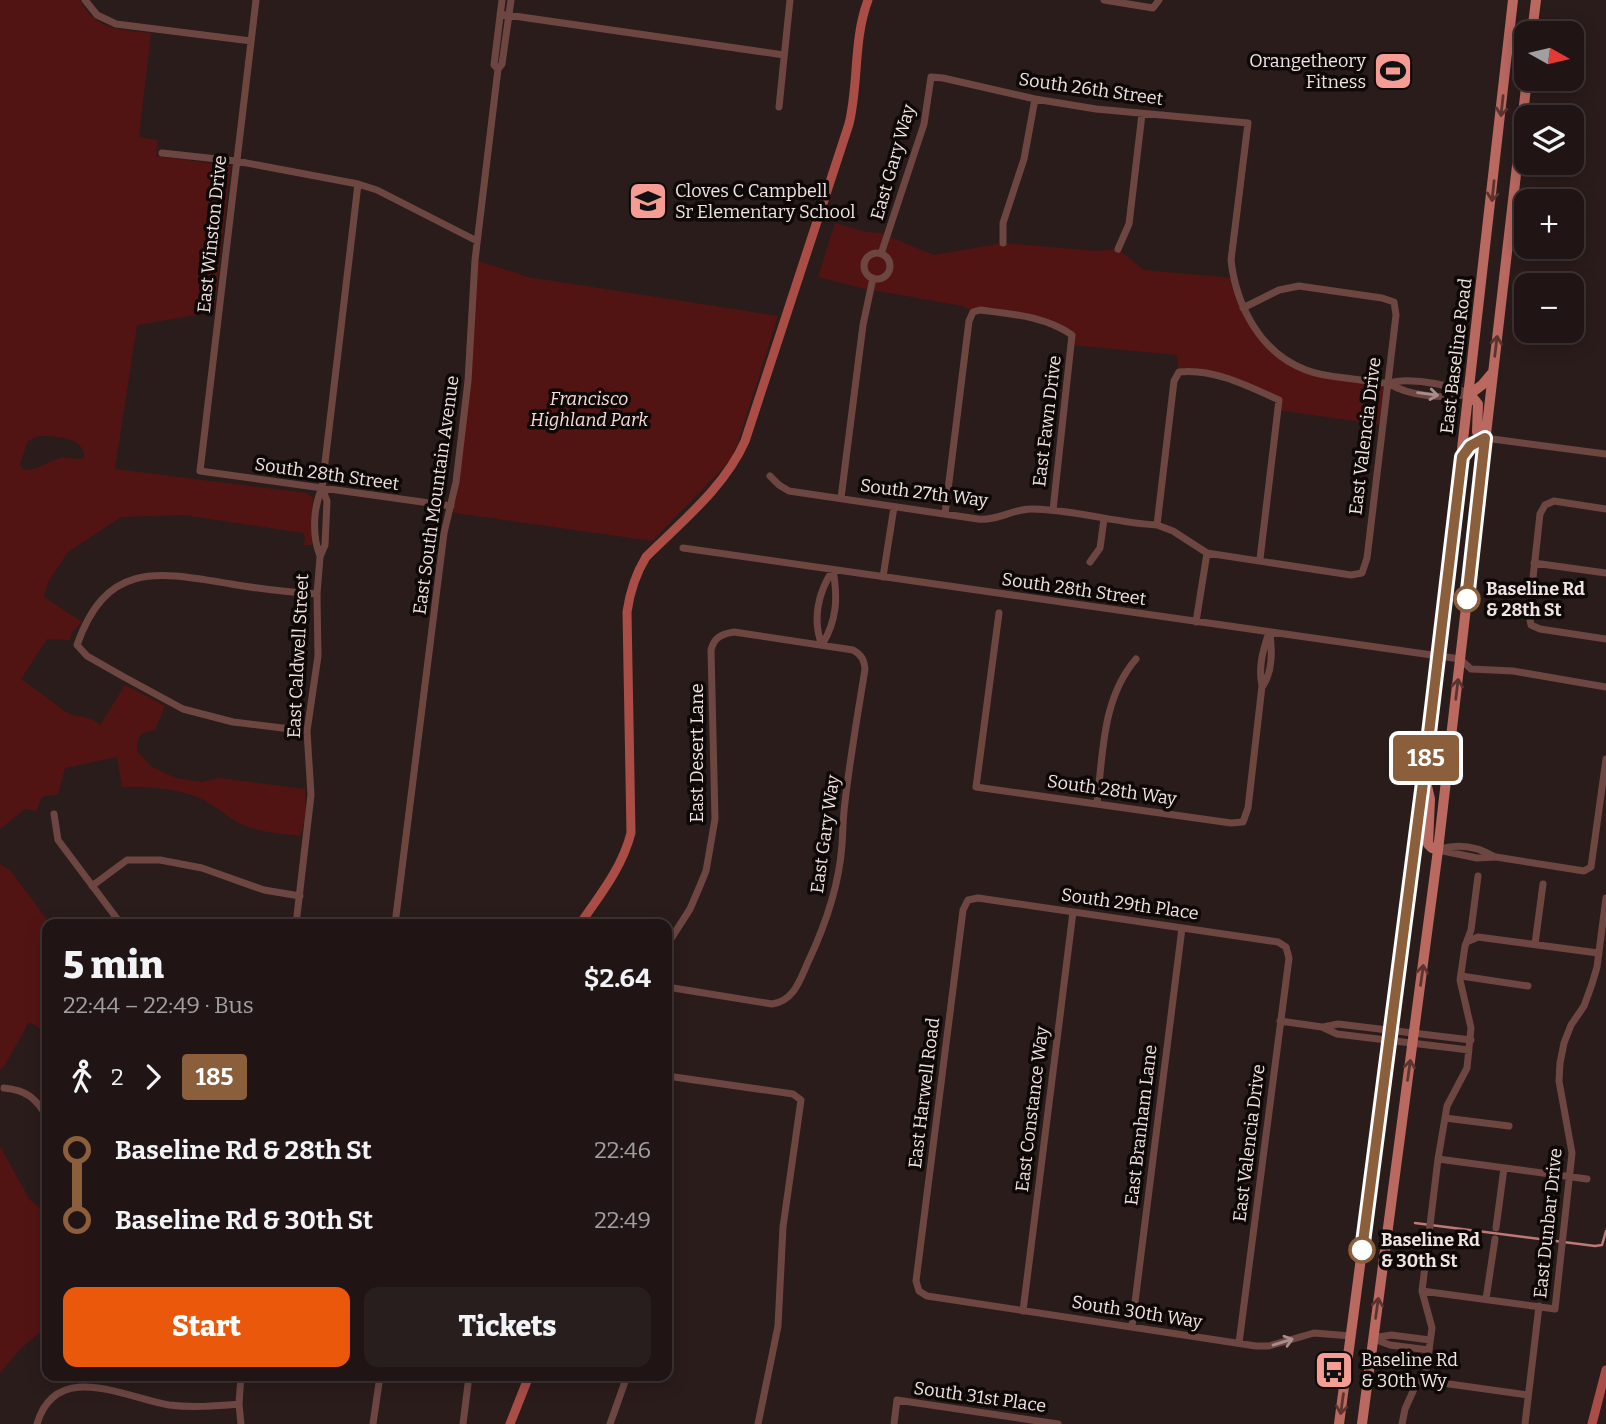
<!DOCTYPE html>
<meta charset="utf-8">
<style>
:root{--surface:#201514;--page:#281e1d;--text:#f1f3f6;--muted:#a29fa0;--line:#3d3434;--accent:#ea580c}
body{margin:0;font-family:Bitter,serif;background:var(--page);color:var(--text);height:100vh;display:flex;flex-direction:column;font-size:26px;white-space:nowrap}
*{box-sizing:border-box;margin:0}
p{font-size:23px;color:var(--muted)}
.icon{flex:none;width:38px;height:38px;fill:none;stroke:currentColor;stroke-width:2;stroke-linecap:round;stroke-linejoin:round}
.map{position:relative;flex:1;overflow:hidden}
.panel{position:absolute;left:42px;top:919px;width:630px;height:462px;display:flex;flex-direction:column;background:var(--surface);border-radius:14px;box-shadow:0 4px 18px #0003,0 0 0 2px var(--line)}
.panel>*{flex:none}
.badge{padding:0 14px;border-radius:5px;font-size:24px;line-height:46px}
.needle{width:46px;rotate:98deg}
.controls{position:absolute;left:1514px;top:21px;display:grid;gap:14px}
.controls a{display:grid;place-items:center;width:70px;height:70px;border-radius:14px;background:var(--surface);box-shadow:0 4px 18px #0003,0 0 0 2px var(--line);font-size:35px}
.map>.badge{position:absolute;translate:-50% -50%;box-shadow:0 0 0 4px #fff}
.legs{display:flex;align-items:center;gap:10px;height:77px;padding:0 21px;font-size:23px}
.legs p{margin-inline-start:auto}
.head{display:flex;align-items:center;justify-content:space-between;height:119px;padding:0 21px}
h1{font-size:38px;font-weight:800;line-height:52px}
.primary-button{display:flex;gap:14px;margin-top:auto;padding:14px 21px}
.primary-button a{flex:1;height:80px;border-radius:14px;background:var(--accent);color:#fff;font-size:28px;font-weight:800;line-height:80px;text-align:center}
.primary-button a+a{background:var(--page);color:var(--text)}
ul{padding:0 21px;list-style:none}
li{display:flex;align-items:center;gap:24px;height:70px;font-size:26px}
li i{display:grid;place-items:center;width:10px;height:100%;margin:0 9px;background:currentColor}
li i::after{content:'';width:18px;height:18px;margin:-9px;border:5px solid;border-radius:50%;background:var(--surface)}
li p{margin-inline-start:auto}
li:first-child i{background:linear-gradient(#0000 50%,currentColor 0)}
li:last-child i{background:linear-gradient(currentColor 50%,#0000 0)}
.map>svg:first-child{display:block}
.green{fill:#521413;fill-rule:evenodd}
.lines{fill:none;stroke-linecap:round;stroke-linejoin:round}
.stream{stroke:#be7a75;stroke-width:2.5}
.canal{stroke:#a94d46;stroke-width:9}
.minor{stroke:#6d4642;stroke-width:7}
.primary{stroke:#ba6961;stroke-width:10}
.oneway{stroke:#5b342f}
.oneway2{stroke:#a88d8a}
.line-1-casing{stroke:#fff;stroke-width:16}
.line-1{stroke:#8b5e3c;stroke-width:10}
.stop-1-dot{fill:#fff;stroke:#8b5e3c;stroke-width:3.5}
.labels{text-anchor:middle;stroke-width:7;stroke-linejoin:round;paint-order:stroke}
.poi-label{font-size:18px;fill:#efe4e3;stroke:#0e0807;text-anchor:start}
.street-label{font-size:18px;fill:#efe4e3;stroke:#0e0807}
.park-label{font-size:18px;font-style:italic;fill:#f8ddd9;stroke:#0e0807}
.stop-label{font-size:18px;font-weight:bold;fill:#efe4e3;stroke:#0e0807;text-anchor:start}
</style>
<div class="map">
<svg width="1606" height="1424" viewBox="0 0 1606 1424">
<rect width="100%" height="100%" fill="#2a1c1a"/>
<path class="green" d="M0,0H80C94,30 122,30 151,33L139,137L158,140L156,156L231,166L214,312L137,325L115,469L307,493L313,498L312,545H304L305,537L303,533L184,515L121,517L68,552L48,582L44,597L82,622L72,632L70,640L47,639L21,679L69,714L92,719L100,725L125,685L165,706L155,730L142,733L138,740L137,751L152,767L176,778L201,782L219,778L305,789L306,812L301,836C277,833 249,832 229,817C218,809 210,802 197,797C174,788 147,786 122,787L117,757L65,768L58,794L42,797L36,811L25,809L0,829ZM38,436C54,436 85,436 84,458C76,461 69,456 61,458C48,461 34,473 22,469L20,463L28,441Z
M835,223L866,232L880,233L934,255L1003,243L1098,251L1118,249L1144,270L1233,278L1243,308L1265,342L1306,370L1387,383L1382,425L1278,410L1279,400L1223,377L1179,372L1177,355L1072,345V335L1030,317L973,312L963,306L861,288L818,277Z
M475,260L528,277L778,316L737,446L729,462L652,541L449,512L456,482Z
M0,864L11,871L50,924H47V1033L29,1022L3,1068L0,1069Z
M0,1146L29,1199L47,1213V1327L22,1347L0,1373Z"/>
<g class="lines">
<path class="stream" d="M1415,1223L1595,1246L1602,1245L1606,1231"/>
<path class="canal" d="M580,924C600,895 622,868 631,833L627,612C630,591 635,575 646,557C681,522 725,487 745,441L849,124C859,83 853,40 868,0
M510,1424L529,1376
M1592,1424L1606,1370"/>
<path class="minor" d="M85,0L97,15L116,24L251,41
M256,0L200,471L451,506
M1104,0L1153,8L1159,0
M500,14L784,55
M498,69L494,65L502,0
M779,107L790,0
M162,153L236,161L358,184L377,190L477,241
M1003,243V223L1024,159L1035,99
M1118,249L1129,224L1142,114
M864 266a13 13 0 1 1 26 0a13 13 0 1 1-26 0Z
M881,254L924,124L931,77L943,78L1035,99L1096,109L1248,123L1231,260C1236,305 1260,353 1306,370C1321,376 1337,377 1353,379C1364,380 1375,383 1385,383C1391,383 1396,381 1401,381C1423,380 1450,385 1470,394
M1388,383C1410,397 1445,399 1470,394
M1485,438L1606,454
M770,476L779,485L789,491L978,519C997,521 1013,509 1031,509C1073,509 1115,523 1157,525L1173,531L1207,553L1351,575L1362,573L1367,558L1396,315L1394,302L1382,298L1299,286L1279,290L1243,308
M841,498L863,325L873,278
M1606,509L1554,501L1545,505L1540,514L1529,614L1531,625L1540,629L1606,639
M945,514L969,321L973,312L980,310C1011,314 1045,316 1072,335L1053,510
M1157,525L1174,381L1179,372C1213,368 1248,386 1279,400L1260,559
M683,548L1460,659L1471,669L1513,671L1606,687
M320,556C312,536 313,508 322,488L358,184
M1090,562L1100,548L1104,519
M1534,563L1606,573
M883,577L894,507
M999,613L976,787L1231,823L1243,822L1248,808L1262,686C1258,667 1263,650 1269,632
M1196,622L1207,553
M822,645C812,620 818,592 833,570
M822,645C837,620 838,598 833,570
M1263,686C1273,670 1272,651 1270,633
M307,731L233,722L183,709L124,677L87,656L77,645C107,560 158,572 231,584C260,589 288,592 317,594
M1097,803C1103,754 1102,698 1136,659
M54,814L58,840L121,924
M1440,849C1460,843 1477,846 1495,857
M1438,850L1477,858L1496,857L1584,871L1591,867L1606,759
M92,886L127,860H160L202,868L264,890L300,896
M296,924L311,795L307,731L318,656L317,594L320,557L325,545L327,501L322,488
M395,924L444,533L456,482L468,381L475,260L498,69L502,64L511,0
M1469,941L1478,937L1598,953
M1535,944L1543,884
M667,945L690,909L699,888L706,871L715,819L711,650C714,637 722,634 734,632L853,650C862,655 864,660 865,669C858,713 850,758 845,802C843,816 843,830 842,845C839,886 826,924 808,962C800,980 794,1001 772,1004L667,987
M1461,976L1528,986
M1280,1021L1322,1027L1337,1034L1469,1050
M1323,1027L1338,1024L1471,1040
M667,1076L793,1094L801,1100L783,1227L778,1326L758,1424
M4,1088C26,1090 36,1098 47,1117
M1445,1118L1509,1126
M1438,1159L1587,1179
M1496,1228L1504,1168
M1422,1291L1555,1309L1572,1153L1559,1081L1560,1063L1564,1043L1571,1025L1584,1006L1592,984L1597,967L1606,898
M1486,1299L1495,1239
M1023,1311L1073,912
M1132,1326L1182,928
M1373,1338L1391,1335L1430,1340
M1374,1339L1390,1345L1429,1350
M1239,1343L1289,958L1286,947L1278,942L978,898L968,900L963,910L916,1281L919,1291L927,1296L1256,1346H1269L1314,1333L1351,1336
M1421,1380L1528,1395
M37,1424C56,1359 126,1398 169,1405C192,1408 216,1406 239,1404
M241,1424L239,1404L241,1376
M373,1424L380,1376
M463,1424L469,1376
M610,1424L627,1376
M894,1424L897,1400L1058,1424
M1402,1424L1405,1409L1414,1389L1426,1372L1432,1328L1422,1291L1438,1159L1447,1106L1467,1068L1471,1028L1460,980L1465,946L1471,930L1478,876
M1525,1424L1539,1306"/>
<path class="primary" d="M1532,33L1536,0
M1508,49L1526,51
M1470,394L1478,404L1477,432L1485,438
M1470,394L1482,385L1493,372
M1426,782L1430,799L1428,844L1432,848L1438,850
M1339,1424L1425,775L1513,0
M1362,1424L1438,850L1527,79"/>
</g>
<defs><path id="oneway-shaft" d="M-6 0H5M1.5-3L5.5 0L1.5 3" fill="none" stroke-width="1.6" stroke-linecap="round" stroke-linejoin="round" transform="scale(1.75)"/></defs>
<g class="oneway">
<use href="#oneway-shaft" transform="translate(1502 106) rotate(96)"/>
<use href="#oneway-shaft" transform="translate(1493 191) rotate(96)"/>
<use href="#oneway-shaft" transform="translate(1496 346) rotate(-83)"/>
<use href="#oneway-shaft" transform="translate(1457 689) rotate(-83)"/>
<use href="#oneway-shaft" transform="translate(1422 975) rotate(-82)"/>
<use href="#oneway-shaft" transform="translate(1409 1070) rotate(-82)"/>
<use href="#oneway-shaft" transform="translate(1377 1308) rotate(-82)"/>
<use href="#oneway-shaft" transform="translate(1342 1404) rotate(98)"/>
</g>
<g class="oneway2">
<use href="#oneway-shaft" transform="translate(1428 394) rotate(7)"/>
<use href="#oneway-shaft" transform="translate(1283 1342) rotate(-17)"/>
</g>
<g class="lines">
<g class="line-1-casing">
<path id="line-1" d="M1362,1250L1424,775L1462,457L1470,446L1485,438L1467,599"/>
</g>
<use href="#line-1" class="line-1"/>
</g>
<defs>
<g id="stadium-square" transform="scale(2.0125)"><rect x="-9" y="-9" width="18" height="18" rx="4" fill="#f59c93" stroke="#0e0807"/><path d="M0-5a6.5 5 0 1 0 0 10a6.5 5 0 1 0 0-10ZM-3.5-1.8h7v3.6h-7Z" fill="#111"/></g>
<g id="school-square" transform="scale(2.0125)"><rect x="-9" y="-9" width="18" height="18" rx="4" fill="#f59c93" stroke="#0e0807"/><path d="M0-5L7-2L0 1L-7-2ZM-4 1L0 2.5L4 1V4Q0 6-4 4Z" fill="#111"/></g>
<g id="bus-square" transform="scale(2.0125)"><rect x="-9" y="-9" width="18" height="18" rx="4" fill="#f59c93" stroke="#0e0807"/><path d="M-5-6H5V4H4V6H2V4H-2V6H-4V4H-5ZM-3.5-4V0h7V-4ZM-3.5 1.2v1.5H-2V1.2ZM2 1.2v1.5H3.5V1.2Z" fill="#111"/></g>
</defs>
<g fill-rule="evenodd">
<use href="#stadium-square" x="1393" y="71"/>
<use href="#school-square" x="648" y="201"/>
<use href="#bus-square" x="1334" y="1370"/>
</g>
<g class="stop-1-dot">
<circle cx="1467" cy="599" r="12"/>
<circle cx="1362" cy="1250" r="12"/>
</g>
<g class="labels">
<g class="poi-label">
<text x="1366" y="67" text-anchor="end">Orangetheory<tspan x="1366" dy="21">Fitness</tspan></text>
<text x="675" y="197">Cloves C Campbell<tspan x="675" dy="21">Sr Elementary School</tspan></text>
<text x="1361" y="1366">Baseline Rd<tspan x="1361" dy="21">&amp; 30th Wy</tspan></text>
</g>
<g class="street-label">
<text transform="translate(1091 89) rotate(8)" y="6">South 26th Street</text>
<text transform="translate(893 162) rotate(-74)" y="6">East Gary Way</text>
<text transform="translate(212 234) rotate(-84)" y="6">East Winston Drive</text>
<text transform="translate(1456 356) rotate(-83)" y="6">East Baseline Road</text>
<text transform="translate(1047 421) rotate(-83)" y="6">East Fawn Drive</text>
<text transform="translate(1365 436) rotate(-83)" y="6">East Valencia Drive</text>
<text transform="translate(327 474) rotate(8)" y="6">South 28th Street</text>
<text transform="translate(924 493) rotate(7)" y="6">South 27th Way</text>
<text transform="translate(436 495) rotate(-82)" y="6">East South Mountain Avenue</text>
<text transform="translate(1074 589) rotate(8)" y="6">South 28th Street</text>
<text transform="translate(298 656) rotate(-87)" y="6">East Caldwell Street</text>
<text transform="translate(697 753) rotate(-90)" y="6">East Desert Lane</text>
<text transform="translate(1112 790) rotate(8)" y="6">South 28th Way</text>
<text transform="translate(825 834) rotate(-82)" y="6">East Gary Way</text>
<text transform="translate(1130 904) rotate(8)" y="6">South 29th Place</text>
<text transform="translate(924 1093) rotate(-83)" y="6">East Harwell Road</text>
<text transform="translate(1032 1109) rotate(-83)" y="6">East Constance Way</text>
<text transform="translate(1141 1125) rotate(-83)" y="6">East Branham Lane</text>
<text transform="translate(1249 1143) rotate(-83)" y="6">East Valencia Drive</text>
<text transform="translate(1548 1223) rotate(-84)" y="6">East Dunbar Drive</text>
<text transform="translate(1137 1312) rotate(9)" y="6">South 30th Way</text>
<text transform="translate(980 1397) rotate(8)" y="6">South 31st Place</text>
</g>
<g class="park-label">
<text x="589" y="405">Francisco<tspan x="589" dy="21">Highland Park</tspan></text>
</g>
<g class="stop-label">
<text x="1486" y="595">Baseline Rd<tspan x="1486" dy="21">&amp; 28th St</tspan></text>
<text x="1381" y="1246">Baseline Rd<tspan x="1381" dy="21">&amp; 30th St</tspan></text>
</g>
</g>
</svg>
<div class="controls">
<a><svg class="needle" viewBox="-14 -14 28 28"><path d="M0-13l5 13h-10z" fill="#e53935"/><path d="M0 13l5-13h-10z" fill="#a29fa0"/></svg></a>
<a><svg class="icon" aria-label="layers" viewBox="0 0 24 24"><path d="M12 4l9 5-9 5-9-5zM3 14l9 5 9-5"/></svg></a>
<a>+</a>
<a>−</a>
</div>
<b class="badge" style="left:1426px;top:758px;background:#8b5e3c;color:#fff">185</b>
<section class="panel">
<div class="head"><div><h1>5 min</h1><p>22:44 – 22:49 · Bus</p></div><b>$2.64</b></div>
<div class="legs"><svg class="icon" aria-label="walk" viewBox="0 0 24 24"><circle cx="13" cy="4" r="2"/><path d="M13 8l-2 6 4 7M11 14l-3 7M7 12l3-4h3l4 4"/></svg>2<svg class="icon" aria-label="forward" viewBox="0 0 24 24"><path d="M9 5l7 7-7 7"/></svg><b class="badge" style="background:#8b5e3c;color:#fff">185</b></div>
<ul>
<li><i style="color:#8b5e3c"></i><b>Baseline Rd &amp; 28th St</b><p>22:46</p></li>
<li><i style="color:#8b5e3c"></i><b>Baseline Rd &amp; 30th St</b><p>22:49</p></li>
</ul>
<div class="primary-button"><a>Start</a><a>Tickets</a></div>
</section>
</div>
